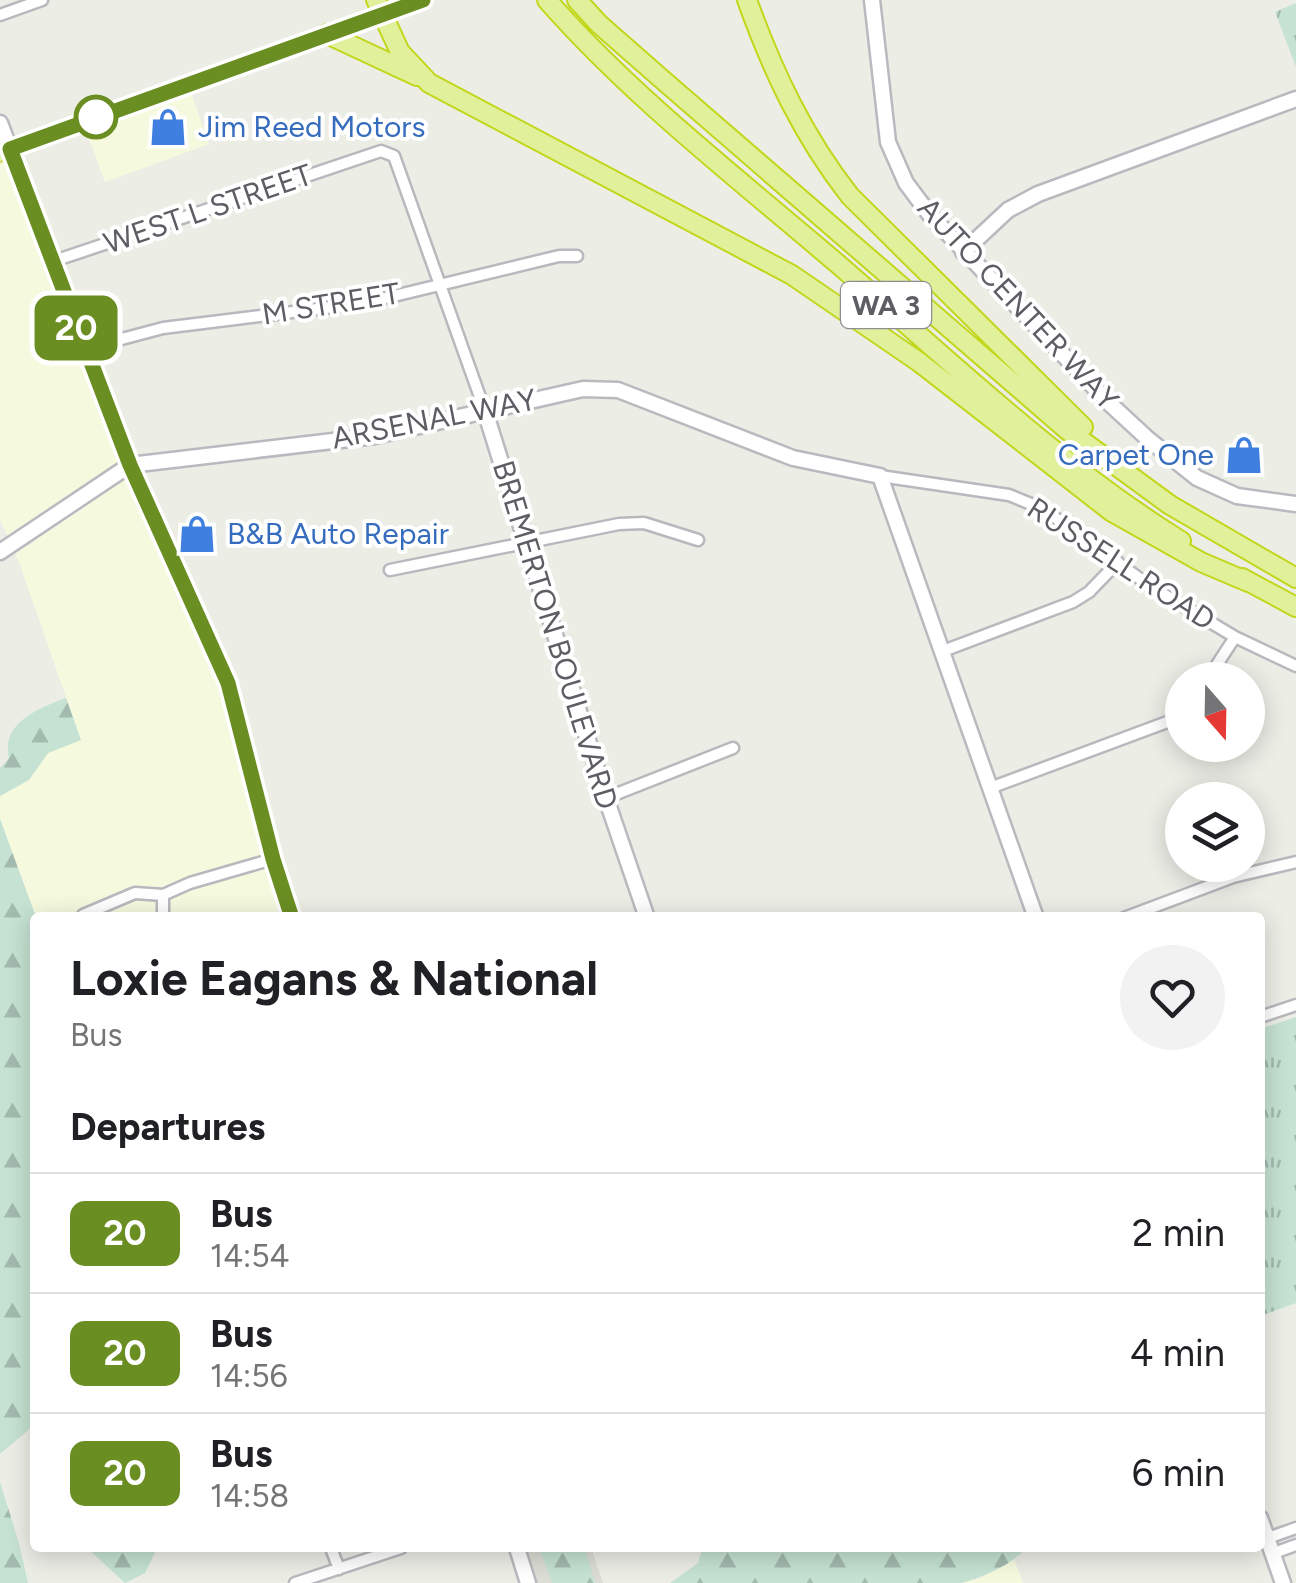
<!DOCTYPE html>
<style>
:root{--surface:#fff;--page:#f2f2f2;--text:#202124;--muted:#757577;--line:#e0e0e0}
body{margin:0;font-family:Figtree,sans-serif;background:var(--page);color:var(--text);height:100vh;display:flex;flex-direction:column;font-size:38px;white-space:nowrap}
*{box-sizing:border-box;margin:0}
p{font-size:32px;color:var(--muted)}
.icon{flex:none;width:55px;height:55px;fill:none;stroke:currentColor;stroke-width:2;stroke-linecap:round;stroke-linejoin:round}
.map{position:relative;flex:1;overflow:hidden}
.details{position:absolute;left:30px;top:912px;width:1235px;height:640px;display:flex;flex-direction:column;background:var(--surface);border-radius:10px;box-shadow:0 5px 25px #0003}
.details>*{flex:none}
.badge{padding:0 20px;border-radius:15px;font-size:35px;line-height:65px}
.needle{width:65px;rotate:160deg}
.fabs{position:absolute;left:1165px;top:662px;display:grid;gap:20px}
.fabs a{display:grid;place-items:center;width:100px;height:100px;border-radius:50%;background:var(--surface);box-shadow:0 5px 25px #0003;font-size:50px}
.map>.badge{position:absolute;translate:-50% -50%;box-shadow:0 0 0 5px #fff}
h2{padding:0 40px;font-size:38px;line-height:90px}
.round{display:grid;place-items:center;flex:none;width:105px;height:105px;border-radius:52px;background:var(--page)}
.summary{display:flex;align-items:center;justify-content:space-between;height:170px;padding:0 40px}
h1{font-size:48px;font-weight:700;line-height:75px}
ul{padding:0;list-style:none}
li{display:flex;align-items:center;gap:30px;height:120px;padding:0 40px;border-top:2px solid var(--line)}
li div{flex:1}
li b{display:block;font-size:38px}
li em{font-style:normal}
li .badge{min-width:110px;font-weight:700;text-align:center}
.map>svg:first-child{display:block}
.commercial{fill:#f5fadf}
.education{fill:#dcddd4}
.grass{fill:url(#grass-tufts)}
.forest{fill:url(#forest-firs)}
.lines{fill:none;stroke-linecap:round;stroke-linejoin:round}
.street-casing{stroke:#b8b8be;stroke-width:15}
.secondary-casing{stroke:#b9b9c0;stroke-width:19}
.primary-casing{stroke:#cfe06d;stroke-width:20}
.highway-casing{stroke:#c2d71c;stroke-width:22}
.street{stroke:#fff;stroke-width:10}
.secondary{stroke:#fff;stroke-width:14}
.primary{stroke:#e4f5b4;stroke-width:15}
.highway{stroke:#e1f09b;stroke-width:18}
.line-casing{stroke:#fff;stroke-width:22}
.line{stroke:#6b8e23;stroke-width:15}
.stop-dot{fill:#fff;stroke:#6b8e23;stroke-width:5}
.labels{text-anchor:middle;stroke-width:8;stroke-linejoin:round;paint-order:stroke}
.shield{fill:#fff;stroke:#8e8e92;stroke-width:2.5}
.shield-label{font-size:28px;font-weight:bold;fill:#5d5e64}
.shop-label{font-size:30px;fill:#366cbe;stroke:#fff;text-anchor:start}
.street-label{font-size:30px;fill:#5d5e64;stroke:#fff}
</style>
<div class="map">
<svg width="1296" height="1583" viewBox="0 0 1296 1583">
<defs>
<pattern id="grass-tufts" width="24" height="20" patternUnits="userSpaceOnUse" patternTransform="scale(2.5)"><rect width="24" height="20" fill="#c5e2d2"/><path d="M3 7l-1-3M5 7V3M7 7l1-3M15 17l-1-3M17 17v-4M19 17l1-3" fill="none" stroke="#a3baae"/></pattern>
<pattern id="forest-firs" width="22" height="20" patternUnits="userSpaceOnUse" patternTransform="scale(2.5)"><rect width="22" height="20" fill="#c5e2d2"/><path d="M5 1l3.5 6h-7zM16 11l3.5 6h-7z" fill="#a3baae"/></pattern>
</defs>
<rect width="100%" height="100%" fill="#eceee6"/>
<path class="commercial" d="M189,87L209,144L105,182L84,125Z
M10,149L125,464L94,490L128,476L206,632L292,917H36L0,819V796L29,780L48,753L81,740L19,562L0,520V153Z
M1014,1559L1023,1583H962L981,1578Z"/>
<path class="education" d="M517,1548H591L603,1583H528Z"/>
<path class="grass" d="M1296,3V67L1275,12Z
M1296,1017V1303L1260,1316V1029Z"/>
<path class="forest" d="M66,698L81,740L48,753L29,780L0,796V768L9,758C0,722 42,707 66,698Z
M0,819L36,917L35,1428L32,1427L0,1454Z
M0,1482L19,1543L28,1583H0Z
M87,1548H157L145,1573L125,1583Z
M539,1548H585L595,1583H552Z
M709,1548H1026C1010,1566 985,1576 962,1583H670L698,1563L702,1550Z"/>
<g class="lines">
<g class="street-casing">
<path id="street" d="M0,15L42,0
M51,262L381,151L394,156L485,411
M84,349L163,328L365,303L559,256H577
M880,476L1009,495L1043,509L1150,586L1235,637L1296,666
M390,570L619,524L644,523L698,540
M943,651L1073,602L1089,592L1118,562
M1207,680L1235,637
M990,788L1170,721L1182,712
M606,798L733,748
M83,915L135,893L163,895L190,883L273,859
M163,918V895
M1124,918L1233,877L1296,862
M1260,1017L1296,1005
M1268,1538L1296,1528
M331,1548L339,1569
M1274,1553L1296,1545
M295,1583L401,1548"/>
</g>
<g class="secondary-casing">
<path id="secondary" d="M872,0L888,142L906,183L930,215L1109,403L1148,439L1197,478L1237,496L1296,504
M0,123L130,465L228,683L273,859L292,918
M963,252L1008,210L1038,194L1296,99
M485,411L606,798L647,918
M0,552L130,465L375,436L583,389L618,390L793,458L880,476L1036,918
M1260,1518L1283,1583
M517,1548L528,1583"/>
</g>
<g class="primary-casing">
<path id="primary" d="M0,153L423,0"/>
</g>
<g class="highway-casing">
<path id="highway" d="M376,0L400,52L429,83L792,275L919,362L1112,512L1201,562L1248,582
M547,0C633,98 740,180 839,265C949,360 1057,464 1181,541
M577,0L599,24L664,81L1066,429L1170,505L1296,578
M747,0C773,72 803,136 850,196L1083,427
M327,34L417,76
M1242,578L1296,607"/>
</g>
<use href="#street" class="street"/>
<use href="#secondary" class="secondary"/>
<use href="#primary" class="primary"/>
<use href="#highway" class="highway"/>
</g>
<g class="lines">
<g class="line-casing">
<path id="line" d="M292,918L273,859L228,683L130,465L10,149L423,0"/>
</g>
<use href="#line" class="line"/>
</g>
<defs>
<g id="shop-bare" transform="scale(3)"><path d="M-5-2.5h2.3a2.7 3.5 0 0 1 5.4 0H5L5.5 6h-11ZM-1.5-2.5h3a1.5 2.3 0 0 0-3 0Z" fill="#3f7fe0" stroke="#fff" stroke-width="2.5" paint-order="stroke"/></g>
</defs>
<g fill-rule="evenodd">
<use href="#shop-bare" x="168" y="127"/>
<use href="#shop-bare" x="1244" y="455"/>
<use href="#shop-bare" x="197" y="534"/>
</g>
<circle class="stop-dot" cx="96" cy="117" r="20"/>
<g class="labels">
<rect class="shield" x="841" y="282" width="90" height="46" rx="8"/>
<g class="shield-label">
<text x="886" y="315">WA 3</text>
</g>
<g class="shop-label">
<text x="198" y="137">Jim Reed Motors</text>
<text x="1214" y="465" text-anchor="end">Carpet One</text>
<text x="227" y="544">B&amp;B Auto Repair</text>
</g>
<g class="street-label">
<text transform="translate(208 209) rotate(-19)" y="10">WEST L STREET</text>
<text transform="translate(331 304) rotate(-9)" y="10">M STREET</text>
<text transform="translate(1018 304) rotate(47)" y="10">AUTO CENTER WAY</text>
<text transform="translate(434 419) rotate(-11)" y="10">ARSENAL WAY</text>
<text transform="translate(1121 564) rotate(33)" y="10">RUSSELL ROAD</text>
<text transform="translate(555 635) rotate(73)" y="10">BREMERTON BOULEVARD</text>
</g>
</g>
</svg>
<div class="fabs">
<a><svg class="needle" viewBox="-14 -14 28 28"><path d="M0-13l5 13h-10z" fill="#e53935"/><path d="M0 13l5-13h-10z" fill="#757577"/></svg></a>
<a><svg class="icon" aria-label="layers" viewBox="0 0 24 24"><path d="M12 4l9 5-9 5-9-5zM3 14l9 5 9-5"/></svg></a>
</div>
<b class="badge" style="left:76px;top:328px;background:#6b8e23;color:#fff">20</b>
<section class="details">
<div class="summary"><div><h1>Loxie Eagans &amp; National</h1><p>Bus</p></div><a class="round"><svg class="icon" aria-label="heart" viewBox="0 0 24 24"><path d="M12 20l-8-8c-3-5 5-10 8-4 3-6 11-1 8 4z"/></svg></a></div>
<h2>Departures</h2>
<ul>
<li><span class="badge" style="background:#6b8e23;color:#fff">20</span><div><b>Bus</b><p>14:54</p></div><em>2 min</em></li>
<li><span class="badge" style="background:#6b8e23;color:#fff">20</span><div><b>Bus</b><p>14:56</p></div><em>4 min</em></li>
<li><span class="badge" style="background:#6b8e23;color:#fff">20</span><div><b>Bus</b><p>14:58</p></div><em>6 min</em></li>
</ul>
</section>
</div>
